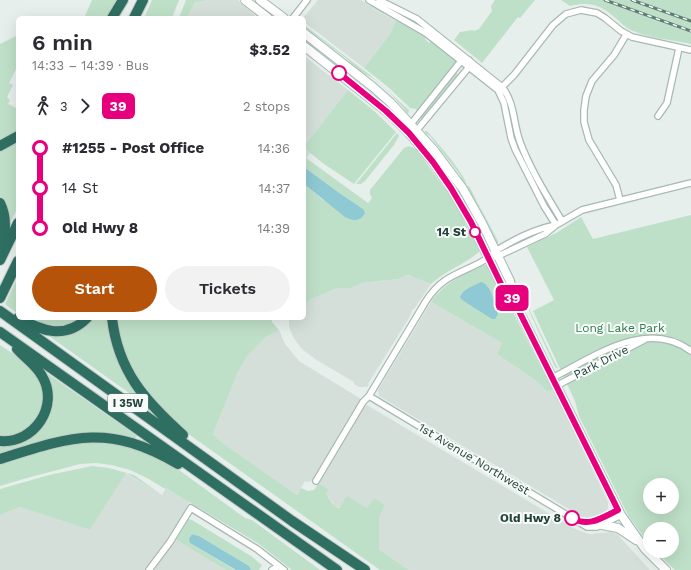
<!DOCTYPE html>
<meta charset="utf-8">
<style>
:root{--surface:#fff;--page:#f2f2f3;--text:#2b2b33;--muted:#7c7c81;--accent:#b45309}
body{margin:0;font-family:"Work Sans",sans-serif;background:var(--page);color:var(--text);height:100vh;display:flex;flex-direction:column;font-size:15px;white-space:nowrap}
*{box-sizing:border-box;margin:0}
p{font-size:13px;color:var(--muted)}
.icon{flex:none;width:22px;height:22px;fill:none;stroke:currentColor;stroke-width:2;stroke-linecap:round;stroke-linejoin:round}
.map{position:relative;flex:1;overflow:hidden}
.details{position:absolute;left:16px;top:16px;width:290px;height:304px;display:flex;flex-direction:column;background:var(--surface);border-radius:6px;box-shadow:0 4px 16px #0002}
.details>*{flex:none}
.badge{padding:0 8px;border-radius:6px;font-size:14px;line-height:26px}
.tools{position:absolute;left:643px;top:478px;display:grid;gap:8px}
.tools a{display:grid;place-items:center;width:36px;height:36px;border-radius:50%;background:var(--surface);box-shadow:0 4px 16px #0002;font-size:20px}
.map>.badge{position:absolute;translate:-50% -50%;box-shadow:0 0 0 2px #fff}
.legs{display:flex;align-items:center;gap:6px;height:44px;padding:0 16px;font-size:13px}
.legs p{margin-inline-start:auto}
.head{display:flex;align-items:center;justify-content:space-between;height:68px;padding:0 16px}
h1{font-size:22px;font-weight:600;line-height:30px}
.primary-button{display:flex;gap:8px;margin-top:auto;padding:8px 16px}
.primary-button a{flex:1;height:46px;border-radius:24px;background:var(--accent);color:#fff;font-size:16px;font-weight:600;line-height:46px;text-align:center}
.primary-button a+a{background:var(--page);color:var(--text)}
ul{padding:0 16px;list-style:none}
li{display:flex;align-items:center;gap:14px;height:40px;font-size:15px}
li i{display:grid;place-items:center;width:6px;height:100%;margin:0 5px;background:currentColor}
li i::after{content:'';width:10px;height:10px;margin:-5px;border:3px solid;border-radius:50%;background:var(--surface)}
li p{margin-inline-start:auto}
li:first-child i{background:linear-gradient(#0000 50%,currentColor 0)}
li:last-child i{background:linear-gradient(currentColor 50%,#0000 0)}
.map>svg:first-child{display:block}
.built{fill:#d4dfda}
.green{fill:#bfe0c8;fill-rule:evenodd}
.water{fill:#8ec9d4}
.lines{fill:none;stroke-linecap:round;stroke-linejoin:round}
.street-casing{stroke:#a8b8b2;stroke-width:8}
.secondary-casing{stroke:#a4bbb3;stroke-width:10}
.highway-casing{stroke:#c2cac8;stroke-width:12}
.street{stroke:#fff;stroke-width:5.5}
.secondary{stroke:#fff;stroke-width:8}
.highway{stroke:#2f6f62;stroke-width:10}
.rail-casing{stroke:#5f7d75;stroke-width:3}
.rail{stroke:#f7fbf9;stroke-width:1.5;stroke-dasharray:4.5;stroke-linecap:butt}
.line-1-casing{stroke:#fff;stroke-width:9}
.line-1{stroke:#e6007e;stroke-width:6}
.stop-1-dot{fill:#fff;stroke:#e6007e;stroke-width:2}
.labels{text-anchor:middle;stroke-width:4;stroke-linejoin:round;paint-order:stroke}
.shield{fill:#f7fbf9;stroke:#637a73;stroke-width:1}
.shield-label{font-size:11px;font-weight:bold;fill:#24423a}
.stop-label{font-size:12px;font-weight:bold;fill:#24423a;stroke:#f7fbf9;text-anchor:end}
.park-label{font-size:12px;fill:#2d7a4b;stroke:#f7fbf9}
.street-label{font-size:12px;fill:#24423a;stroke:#f7fbf9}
</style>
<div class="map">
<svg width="691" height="570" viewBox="0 0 691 570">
<rect width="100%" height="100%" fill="#e6efeb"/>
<path class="built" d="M209,0H238L258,18H187L195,2Z
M318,0H361L377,11L397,21L390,34L364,68L304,22L303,18Z
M304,56L348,90L305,145V149L310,153L305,160L304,159Z
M403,275L413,276L431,284L414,309H413L409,318L368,384L369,385L367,387H359L354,384V382L315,359L302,349L293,337L289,326V320L296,318H304V311L309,300L337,288H351L362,283L398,279Z
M431,302L502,343L497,354L538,382L547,392L553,390L608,502V509L604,514L591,520L584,518L379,396L378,390Z
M279,330L285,344L299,361L361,399L313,480L308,482L305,481L297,495L224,444L213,434L238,372L247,355L266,337Z
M367,405L575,529L589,534L611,532L617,534L650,570H409L379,549V517L367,508L336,507L326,494L329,489L319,483L364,407Z
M125,473L162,495L166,488L190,502L172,533L144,570H0V515L20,507L90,530Z
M176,540L226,570H154Z"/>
<path class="green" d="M92,0H119L108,18H84Z
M152,0H179L172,18H144Z
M186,0H209L195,2L187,18H179Z
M495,0H535L520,18L518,17L482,63L454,40L460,32L473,30L474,31L479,29L492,11L491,6Z
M561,0H691V44C672,40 651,38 633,31C627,29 622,24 618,20C601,6 593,1 570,6Z
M372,4L386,14L405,22L426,35L425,39L429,43L432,41L456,59V63L453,68L451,69L417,112L416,109L410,108L388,87L364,68L390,34L397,20L380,12L370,6Z
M304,25L370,75L409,110L408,114C401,104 380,82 369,76C361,72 353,67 347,59L304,27Z
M18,35V65L9,83L13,85L7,97L10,100L8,104L16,108L18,106V133L0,142V44Z
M455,73L458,74L457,77L423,120L421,119V116C433,102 443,87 455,73Z
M348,90L374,111L396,132L354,184L324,164L304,148L305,145Z
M425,131H427C436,141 466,175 467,186H469L498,241V243H496L494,236L483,214L474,198L470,194L462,181L460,175L430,136L425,133Z
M397,133L399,136L394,145L365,181L361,184H356Z
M18,138V207L8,227L0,200V148Z
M409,146L416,149L444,187L448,190L480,251C466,264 446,270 431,284L409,275L403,276L398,279L362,283L351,288H337L309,300L304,311V184L323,200L363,209L338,192L304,167V159H305L306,158L368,203L372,198L370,194V190L404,148Z
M691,215V570H675L655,551H672V529H650V545L629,517L579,416L575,401L533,311L554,300L527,247L558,232L581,217L593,239ZM650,485H672V507H650Z
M505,259L558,369L555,367Z
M484,265H488L490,268L553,390L547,392L538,382L497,354L502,343L431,302C444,283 463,275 484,265ZM482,282L488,287L498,314L494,319L462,300Z
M18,277V314L5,304Z
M25,318H83L60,329Z
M90,318H110L112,330L147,404L146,405L49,336L52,332Z
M115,318H271L272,322L279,330L266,337L247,356L238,372L213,434L224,444L297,495L301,488L308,491L314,490L319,483L329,489L326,494L332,503L336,507L339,508L347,496L367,508L374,498L385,505L379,517V549L409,570H380L173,423L164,415L129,368Z
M0,345L30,365L43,385L44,408L26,432L0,438Z
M48,374L137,436L134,441L116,437L0,456V443L42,424L45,377Z
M65,442H118L168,462L245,518L252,520L320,570H292L259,544L166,488L165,489L147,478L130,470L111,465L96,463L80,464L27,478L0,486V461Z
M92,466L109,468L134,475L162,495L126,473L90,530L20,507L0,515V489L49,475Z
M189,519L192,520L251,556L262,565L259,570H251L249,566L199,536L192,534L190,543L235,570H226L176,540Z"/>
<path class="water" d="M304,167L338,192L363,209L365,213C360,222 354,221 345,217L304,184Z
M481,282C491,284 495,304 498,314L495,319H492L462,300L460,297C463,289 473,286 481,282Z
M192,534L199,536L249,566L251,570H236L190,543L189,539Z"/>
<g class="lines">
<g class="street-casing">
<path id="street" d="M369,0L426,33L498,90L504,103L511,138L515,149L544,206L556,225
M379,0L417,19L502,87C515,103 513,123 520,142C530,169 547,196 562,221
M293,18L307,0
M469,60V67L417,130L409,133L411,124L461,61Z
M500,89L514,75L553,25L566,14L581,10L597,13L605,18L621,31L632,37L691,50
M658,116L667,103L679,48
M620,200L616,185L589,140L584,122V110L586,96L592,81L614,55L626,35
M496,257L545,234L556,225L582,210L691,183
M552,378C594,357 646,318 691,351
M556,386L644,340
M369,396L587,527H597L621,515
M316,481L363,402L369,396L426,301C444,273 463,274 488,258C491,256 494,252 497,250C515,239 535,229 556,225
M581,522H594L619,510
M149,570L170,542L191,508L257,549L284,570
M272,570L279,566"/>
</g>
<g class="secondary-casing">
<path id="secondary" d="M245,0L268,18
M260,0L284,18
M304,33L373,87L391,103L433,149L463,189L482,223L510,281L514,299
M304,46L386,111L409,133L433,162L451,188L471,222L502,286L514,301L621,515L645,549L666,570
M602,525L618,528L636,540"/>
</g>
<g class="highway-casing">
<path id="highway" d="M112,18L123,0
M134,18L143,0
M0,146L18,136
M0,203C8,219 5,235 0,251
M0,260L18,223
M0,298L18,261
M0,311L292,521L365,570
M18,318C42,331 65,340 87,318
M112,318C118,371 145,401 183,435
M0,332L337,570
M0,441C34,444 60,406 42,376C36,365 25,358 17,349
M0,459C72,436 108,423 178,464"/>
</g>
<use href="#street" class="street"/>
<use href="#secondary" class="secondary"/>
<use href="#highway" class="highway"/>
<g class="rail-casing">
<path id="rail" d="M605,0L691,31
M632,0L691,21"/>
</g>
<use href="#rail" class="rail"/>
</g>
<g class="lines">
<g class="line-1-casing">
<path id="line-1" d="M339,73L386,111L409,133L433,162L451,188L471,222L502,286L514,301L618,510C603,517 589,528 572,518"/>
</g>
<use href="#line-1" class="line-1"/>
</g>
<g class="stop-1-dot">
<circle cx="339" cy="73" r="7"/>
<circle cx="475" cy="232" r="5"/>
<circle cx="572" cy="518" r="7"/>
</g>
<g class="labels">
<rect class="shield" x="108" y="394" width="40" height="18" rx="3"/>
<g class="shield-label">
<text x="128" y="407">I 35W</text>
</g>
<g class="stop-label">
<text x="466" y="236">14 St</text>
<text x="561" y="522">Old Hwy 8</text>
</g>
<g class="park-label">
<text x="620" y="332">Long Lake Park</text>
</g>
<g class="street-label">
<text transform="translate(601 362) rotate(-27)" y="4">Park Drive</text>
<text transform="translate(474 459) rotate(31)" y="4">1st Avenue Northwest</text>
</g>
</g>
</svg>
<div class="tools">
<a>+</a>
<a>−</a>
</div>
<b class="badge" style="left:512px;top:298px;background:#e6007e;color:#fff">39</b>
<section class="details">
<div class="head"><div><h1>6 min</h1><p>14:33 – 14:39 · Bus</p></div><b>$3.52</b></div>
<div class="legs"><svg class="icon" aria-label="walk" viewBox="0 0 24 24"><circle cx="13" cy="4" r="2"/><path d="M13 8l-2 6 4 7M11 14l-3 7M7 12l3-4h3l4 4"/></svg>3<svg class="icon" aria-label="forward" viewBox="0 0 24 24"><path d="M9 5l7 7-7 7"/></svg><b class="badge" style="background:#e6007e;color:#fff">39</b><p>2 stops</p></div>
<ul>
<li><i style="color:#e6007e"></i><b>#1255 - Post Office</b><p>14:36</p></li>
<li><i style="color:#e6007e"></i><span>14 St</span><p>14:37</p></li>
<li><i style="color:#e6007e"></i><b>Old Hwy 8</b><p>14:39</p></li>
</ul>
<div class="primary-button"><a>Start</a><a>Tickets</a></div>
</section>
</div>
